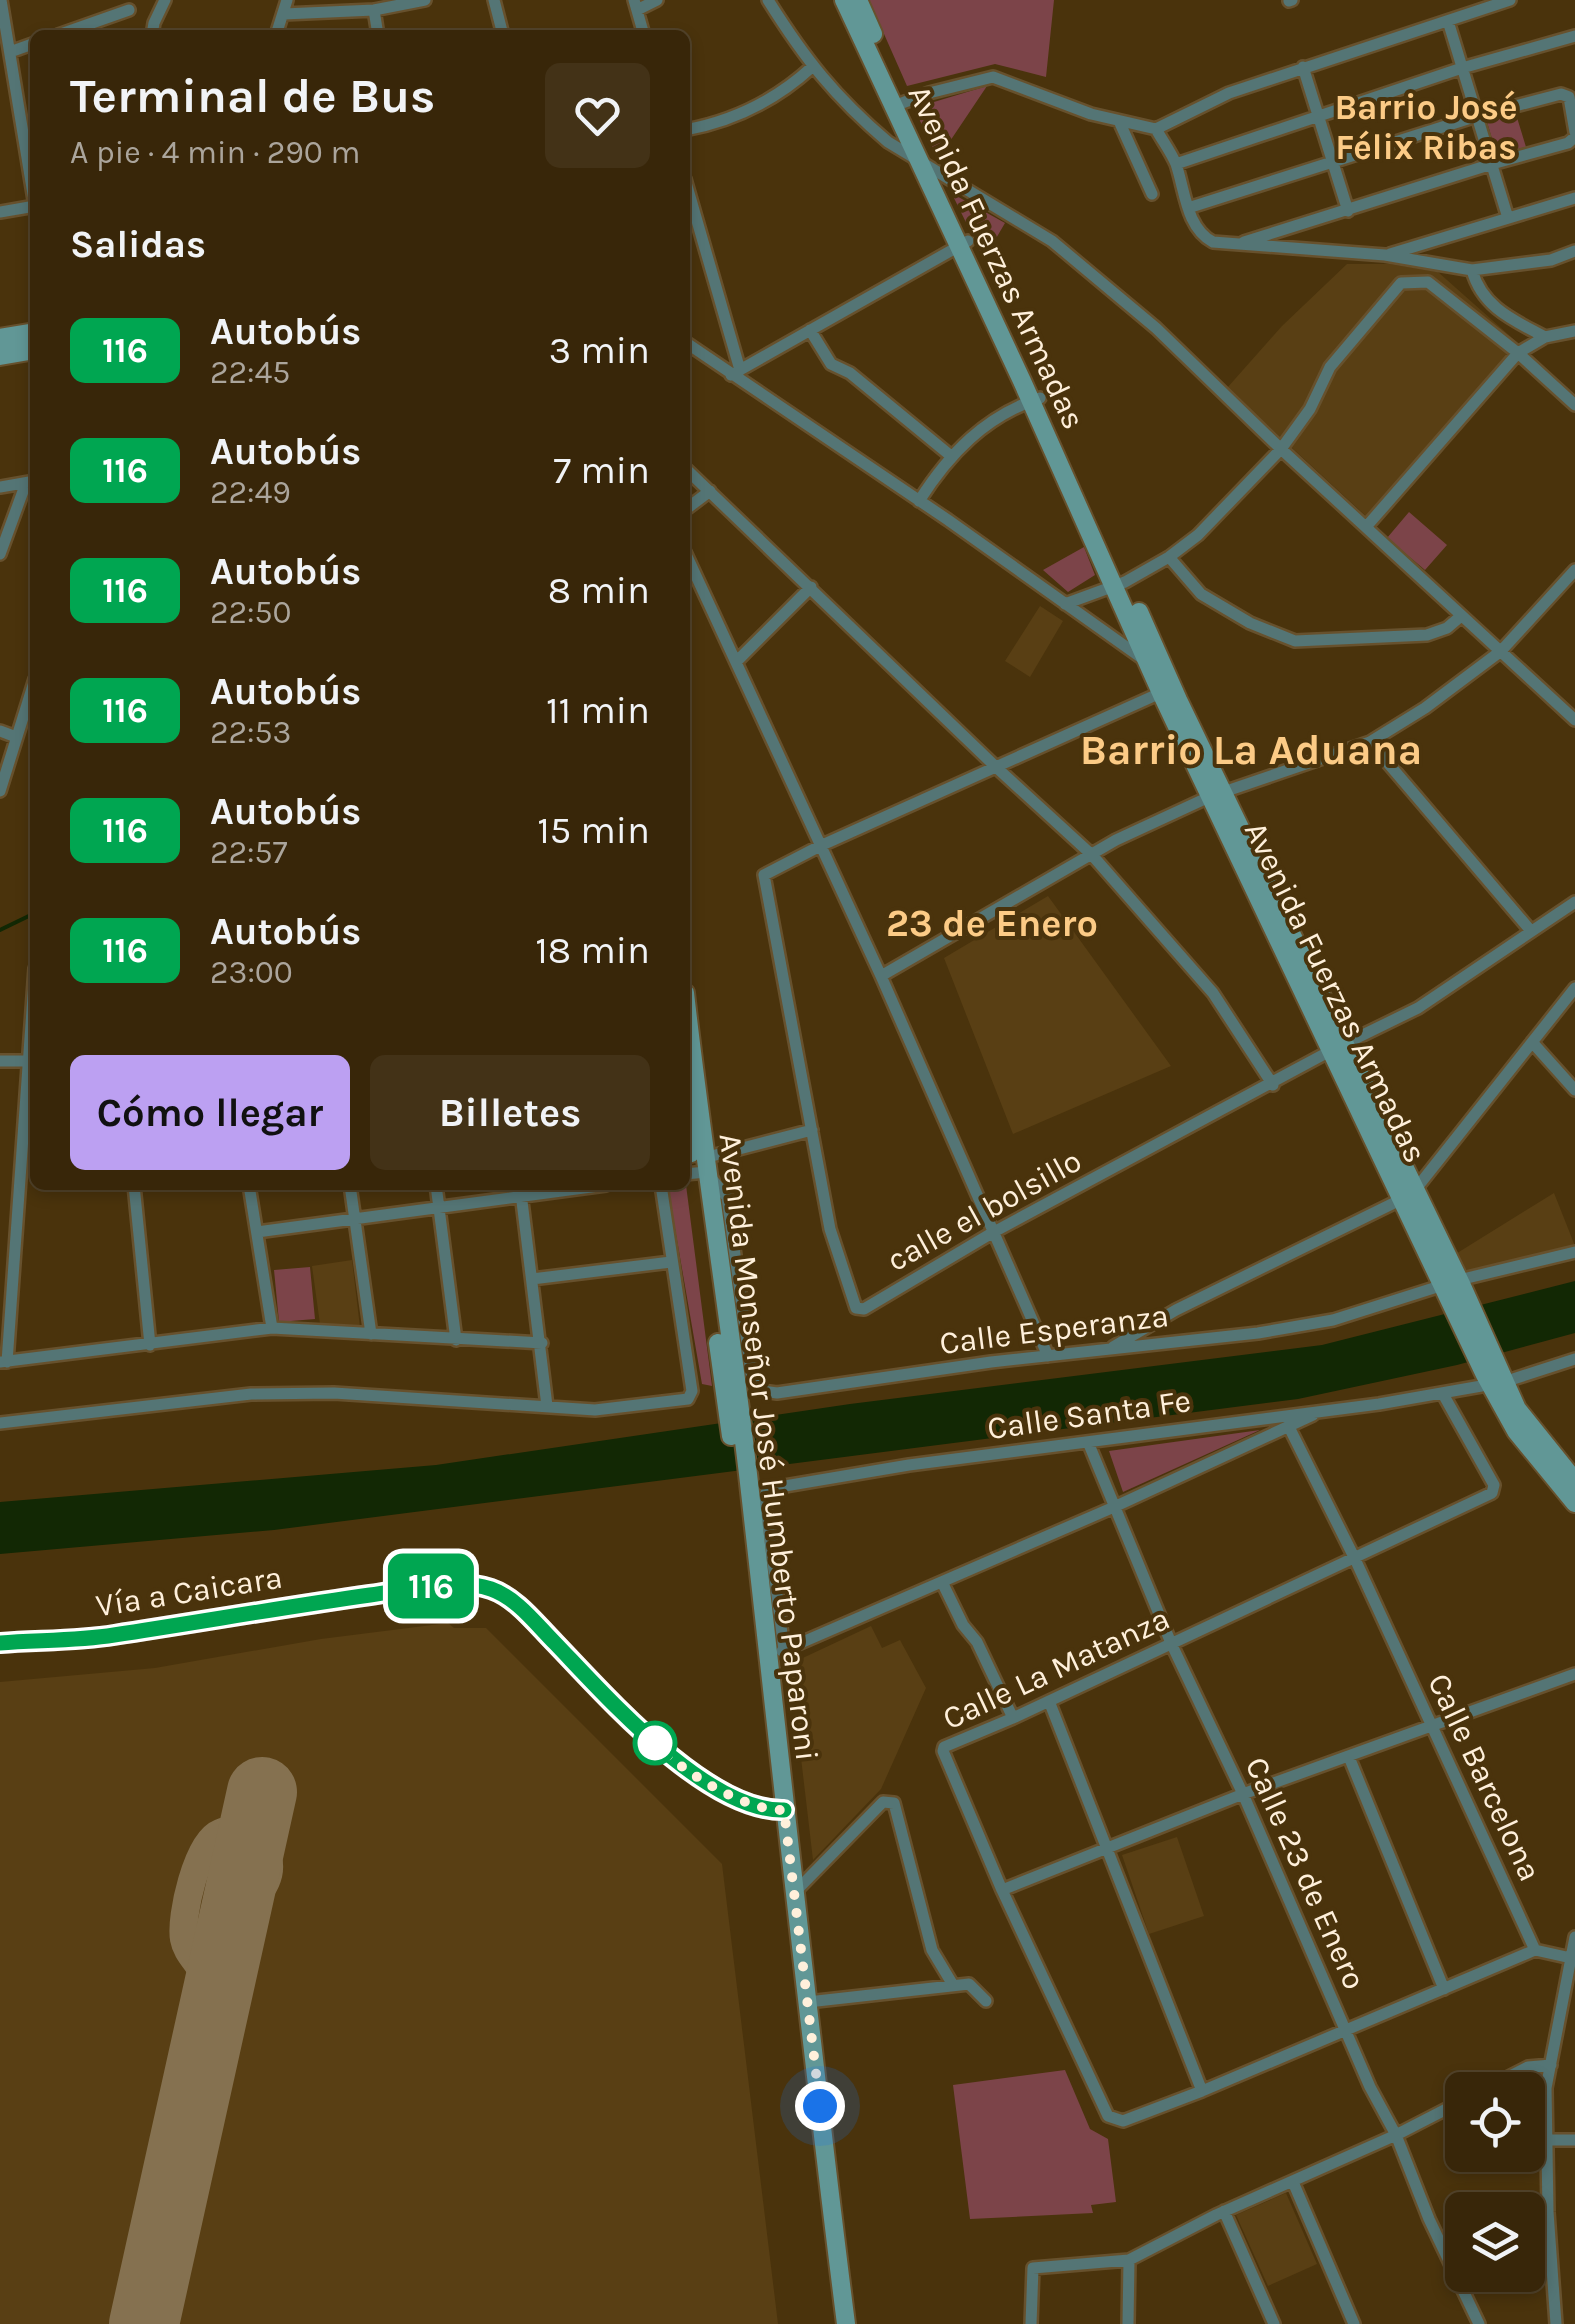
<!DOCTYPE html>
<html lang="es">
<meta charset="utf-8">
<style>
:root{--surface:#382609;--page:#433217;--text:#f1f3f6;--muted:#aba59c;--line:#52432a;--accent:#bca0f2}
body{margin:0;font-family:Karla,sans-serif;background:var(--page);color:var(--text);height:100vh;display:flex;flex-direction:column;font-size:38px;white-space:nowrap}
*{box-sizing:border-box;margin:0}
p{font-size:32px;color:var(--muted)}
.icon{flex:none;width:55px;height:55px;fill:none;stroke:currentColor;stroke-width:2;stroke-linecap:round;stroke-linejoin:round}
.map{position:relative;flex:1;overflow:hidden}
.details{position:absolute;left:30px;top:30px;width:660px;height:1160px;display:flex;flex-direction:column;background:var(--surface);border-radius:15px;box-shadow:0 5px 15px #0003,0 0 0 2px var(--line)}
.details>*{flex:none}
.badge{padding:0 20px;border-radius:15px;font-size:35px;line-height:65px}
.controls{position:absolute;left:1445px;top:2072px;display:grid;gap:20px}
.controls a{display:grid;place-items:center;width:100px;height:100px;border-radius:15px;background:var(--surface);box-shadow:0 5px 15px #0003,0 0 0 2px var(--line);font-size:50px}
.you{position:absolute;width:50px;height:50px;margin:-25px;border:8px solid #fff;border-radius:50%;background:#1a73e8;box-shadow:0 0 0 15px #1a73e833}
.map>.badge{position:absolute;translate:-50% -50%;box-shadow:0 0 0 5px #fff}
h2{padding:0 40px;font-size:38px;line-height:90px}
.round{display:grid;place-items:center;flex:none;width:105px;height:105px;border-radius:15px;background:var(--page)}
.headline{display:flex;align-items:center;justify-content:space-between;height:170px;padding:0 40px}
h1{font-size:48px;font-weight:700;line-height:75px}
.action{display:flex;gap:20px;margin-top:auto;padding:20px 40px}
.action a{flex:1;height:115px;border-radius:15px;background:var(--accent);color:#111;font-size:40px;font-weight:700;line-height:115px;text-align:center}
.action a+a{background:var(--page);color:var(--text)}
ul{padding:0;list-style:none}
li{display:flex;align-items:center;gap:30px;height:120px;padding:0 40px}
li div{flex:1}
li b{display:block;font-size:38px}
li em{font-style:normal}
li .badge{min-width:110px;font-weight:700;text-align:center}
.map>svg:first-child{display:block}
.built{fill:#593f14}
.green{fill:#7c4449}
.water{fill:#122804}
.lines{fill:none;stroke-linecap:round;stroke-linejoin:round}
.stream{stroke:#122804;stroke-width:4}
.taxiway{stroke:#857150;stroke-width:28}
.runway{stroke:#857150;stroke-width:70}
.street-casing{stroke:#67512d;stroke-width:16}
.secondary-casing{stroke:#67512d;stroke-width:22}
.street{stroke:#547575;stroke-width:11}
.secondary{stroke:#619796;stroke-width:18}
.line-casing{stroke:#fff;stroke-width:22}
.line{stroke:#00a651;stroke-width:15}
.walk{stroke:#fff0db;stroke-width:10;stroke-dasharray:0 18}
.stop-dot{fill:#fff;stroke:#00a651;stroke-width:5}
.labels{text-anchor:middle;stroke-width:8;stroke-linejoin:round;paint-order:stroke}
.street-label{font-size:32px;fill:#fff0db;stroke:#4a330c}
.neighbourhood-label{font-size:35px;font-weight:bold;fill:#fccb86;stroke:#4a330c}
.quarter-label{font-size:38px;font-weight:bold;fill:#fccb86;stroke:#4a330c}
.district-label{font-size:42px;font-weight:bold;fill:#fccb86;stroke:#4a330c}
</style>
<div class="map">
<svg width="1575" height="2324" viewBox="0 0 1575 2324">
<rect width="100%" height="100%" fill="#4a330c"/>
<path class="built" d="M1347,264H1390L1438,272L1519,344L1367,517L1227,388L1282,326Z
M1040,606L1063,621L1030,677L1005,661Z
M1048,896L1171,1066L1013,1134L944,958Z
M1554,1193L1575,1246L1463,1274L1454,1255Z
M352,1260L360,1327L320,1324L312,1266Z
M448,1623L454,1628H486L722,1864L778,2324H0V1682L155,1668L321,1639Z
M871,1626L882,1648L900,1640L926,1688L881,1789L813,1860L790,1664Z
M1177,1837L1204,1916L1149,1934L1122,1855Z
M1286,2193L1317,2264L1268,2286L1236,2215Z"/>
<path class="green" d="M869,0H1054L1046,77L995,64L907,86Z
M987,86L938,159L914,108Z
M1515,111L1526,147L1497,155L1486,119Z
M953,194L1005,223L984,259L952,194Z
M1409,512L1447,545L1425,570L1387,538Z
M1084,547L1095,575L1068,592L1043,570Z
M686,1185L712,1386L702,1384L668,1188Z
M310,1267L315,1319L279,1322L274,1270Z
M1260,1430L1123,1492L1109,1451Z
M1065,2070L1090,2129L1108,2139L1116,2202L1091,2205L1093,2213L970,2219L953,2085Z"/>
<path class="water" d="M1575,1281V1333L1457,1365L1298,1399L274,1530L0,1554V1502L436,1465L850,1404L1322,1345Z"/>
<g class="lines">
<path class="stream" d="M0,930L35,913"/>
<path class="taxiway" d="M209,2033C213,2009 214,1987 199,1966C193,1957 186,1950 184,1939C180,1917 197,1842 220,1833C249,1821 279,1852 266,1881C260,1895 245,1904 235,1915"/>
<path class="runway" d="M144,2324L262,1792"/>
<g class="street-casing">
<path id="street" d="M1,0L35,206
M494,0L503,35
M634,0L644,35
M768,0C805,59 835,97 888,142L1052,241L1156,328L1281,449L1575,720
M1289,1L1292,0
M374,10L378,35
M637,10L657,0
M284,14L374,10L425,0
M1448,21L1508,218
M58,35L129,10
M152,35L154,23L165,0
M276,35L287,0
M10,52L35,43
M1303,67L1348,211
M894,106L929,93L993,77L1091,114L1156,129C1162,140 1171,152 1176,164C1185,190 1186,228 1213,242L1385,255L1472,270L1551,260L1575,251
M1119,121L1152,194
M1156,129L1229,93L1510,0
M685,130C734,121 775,101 812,67
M1176,164L1462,68L1575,36
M685,179L740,370
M1188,208L1477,116L1561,94L1569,97L1575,132
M0,212L35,206
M1244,242L1492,164L1568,143L1575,137
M1390,254L1575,198
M1472,270C1482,307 1513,320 1545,337
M810,330L831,364L850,373L951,456
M685,342L948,520L1146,661
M731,375L968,241
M685,468L997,768L1092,855L1213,993L1273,1085
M0,487L35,481
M919,501C949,454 985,416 1040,398
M685,510L710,491
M1366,527L1518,353L1545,337L1575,331
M685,552L881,976L1048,1356
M0,554L26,483
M1169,557L1201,594L1250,623L1295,641L1427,635L1447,628L1461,616
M1065,604L1125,582L1169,557L1198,535L1281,449L1310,409L1330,367L1401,283L1428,282L1518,353L1575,405
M737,661L811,587
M1167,690L820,846L764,875L830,1229L856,1308L864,1309L992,1233L1332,1050L1418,1008L1575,902
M0,731L16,737
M1370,742L1531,931
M0,791L35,679
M881,976L1116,840L1209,797L1370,742L1425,708L1501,651L1575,570
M1532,1042L1575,1090
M0,1061H35
M704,1158L812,1130
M685,1174L706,1172L727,1197L752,1379L762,1391L777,1393L991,1362L1258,1333L1333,1320L1459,1280L1575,1252
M134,1185L150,1345
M249,1185L272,1328
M350,1185L371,1334
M436,1185L456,1340
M520,1185L547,1406
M257,1232L606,1185
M532,1279L671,1262
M1113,1347L1176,1310L1402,1199L1415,1190L1575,988
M0,1362L272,1328L542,1343
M7,1362L35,968
M0,1423L251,1394L334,1393L595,1410L688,1399L692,1391L661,1185
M1289,1427L1355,1559L1535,1950L1202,2091L1123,2121L1108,2116L1002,1890L943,1751L944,1747L1013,1718L1492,1493L1494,1485L1443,1394
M1088,1442L1171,1643L1243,1794L1370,2087L1396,2135L1429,2219L1479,2324
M942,1582L963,1625L977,1642L1013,1718
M784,1650L765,1500L766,1493L773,1488L909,1465L1379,1404L1504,1382L1575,1359
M782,1651L1114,1507L1313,1415
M1049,1701L1202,2091
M1349,1757L1444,1989
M1002,1890L1243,1794L1575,1674
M794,1893L883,1802L894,1803L932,1950L953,1985
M1535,1950L1571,1958
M808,2002L969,1984L986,2001
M1483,2090L1528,2067L1551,2065
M1547,2140H1575
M1293,2182L1354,2324
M1224,2211L1274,2324
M1031,2324L1033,2268L1129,2260L1216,2215L1396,2135L1462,2101
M1128,2324L1129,2260
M1556,2324L1548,2212L1546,2088L1575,1937"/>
</g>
<g class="secondary-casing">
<path id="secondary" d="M844,0L1022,381L1163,697L1485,1375L1516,1431L1575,1503
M858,0L873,34
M0,338L35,332
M0,356L35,350
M1139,612L1178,700L1461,1284L1517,1409L1575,1481
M685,993C703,1154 729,1313 748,1474C780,1757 810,2041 846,2324
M685,1114L691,1153
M718,1343L731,1436
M0,1643C38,1641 77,1641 114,1635C200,1622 285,1607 370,1595C408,1590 454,1577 491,1589C517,1598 536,1624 555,1643C606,1696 706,1812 784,1810"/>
</g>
<use href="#street" class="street"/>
<use href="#secondary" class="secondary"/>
</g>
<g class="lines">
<g class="line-casing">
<path id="line" d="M0,1643C38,1640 77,1641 114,1635C200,1622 285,1607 370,1595C408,1590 454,1577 491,1589C517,1598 536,1624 555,1643C605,1695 707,1812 784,1810"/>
</g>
<use href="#line" class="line"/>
<path class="walk" d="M655,1743C677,1768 743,1811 784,1810L820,2106"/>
</g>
<circle class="stop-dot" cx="655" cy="1743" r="20"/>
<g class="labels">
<g class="street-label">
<text transform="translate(997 257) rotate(65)" y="11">Avenida Fuerzas Armadas</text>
<text transform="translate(1336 992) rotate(64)" y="11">Avenida Fuerzas Armadas</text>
<text transform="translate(984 1210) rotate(-29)" y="11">calle el bolsillo</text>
<text transform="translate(1054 1329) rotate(-7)" y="11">Calle Esperanza</text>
<text transform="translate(1089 1414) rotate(-8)" y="11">Calle Santa Fe</text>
<text transform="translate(769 1447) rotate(83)" y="11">Avenida Monseñor José Humberto Paparoni</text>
<text transform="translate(189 1591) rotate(-9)" y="11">Vía a Caicara</text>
<text transform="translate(1056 1668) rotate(-25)" y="11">Calle La Matanza</text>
<text transform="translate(1485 1777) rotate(65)" y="11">Calle Barcelona</text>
<text transform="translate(1306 1873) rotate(66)" y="11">Calle 23 de Enero</text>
</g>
<g class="neighbourhood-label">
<text x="1426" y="119">Barrio José<tspan x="1426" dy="40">Félix Ribas</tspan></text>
</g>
<g class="quarter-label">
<text x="992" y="936">23 de Enero</text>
</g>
<g class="district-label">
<text x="1251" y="764">Barrio La Aduana</text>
</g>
</g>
</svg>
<div class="controls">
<a><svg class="icon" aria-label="locate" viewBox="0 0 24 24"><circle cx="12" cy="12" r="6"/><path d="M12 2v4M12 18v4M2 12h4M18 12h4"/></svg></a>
<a><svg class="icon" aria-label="layers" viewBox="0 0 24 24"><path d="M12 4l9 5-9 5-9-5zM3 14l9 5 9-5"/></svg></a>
</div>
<div class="you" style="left:820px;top:2106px"></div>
<b class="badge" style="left:431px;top:1586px;background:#00a651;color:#fff">116</b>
<section class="details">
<div class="headline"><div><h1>Terminal de Bus</h1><p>A pie · 4 min · 290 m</p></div><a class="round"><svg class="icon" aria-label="heart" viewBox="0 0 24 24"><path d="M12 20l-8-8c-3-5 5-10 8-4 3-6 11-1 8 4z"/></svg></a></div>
<h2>Salidas</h2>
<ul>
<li><span class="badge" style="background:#00a651;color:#fff">116</span><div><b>Autobús</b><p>22:45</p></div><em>3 min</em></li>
<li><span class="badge" style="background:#00a651;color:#fff">116</span><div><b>Autobús</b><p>22:49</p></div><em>7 min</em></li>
<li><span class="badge" style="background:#00a651;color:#fff">116</span><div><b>Autobús</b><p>22:50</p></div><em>8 min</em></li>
<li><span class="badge" style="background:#00a651;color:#fff">116</span><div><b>Autobús</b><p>22:53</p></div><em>11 min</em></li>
<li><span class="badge" style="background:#00a651;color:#fff">116</span><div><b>Autobús</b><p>22:57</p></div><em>15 min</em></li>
<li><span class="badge" style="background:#00a651;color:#fff">116</span><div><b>Autobús</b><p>23:00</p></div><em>18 min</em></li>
</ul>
<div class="action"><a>Cómo llegar</a><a>Billetes</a></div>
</section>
</div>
